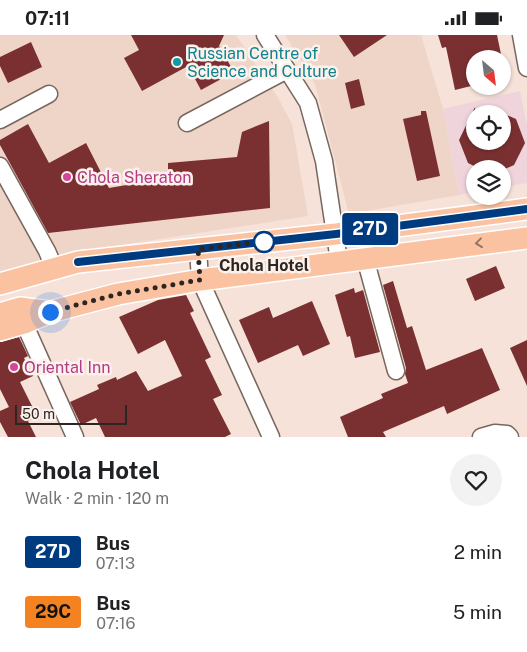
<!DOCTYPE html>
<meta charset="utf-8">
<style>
:root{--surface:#fff;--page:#f2f2f2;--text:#202124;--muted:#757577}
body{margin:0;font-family:"Public Sans",sans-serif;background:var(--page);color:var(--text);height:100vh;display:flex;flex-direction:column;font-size:19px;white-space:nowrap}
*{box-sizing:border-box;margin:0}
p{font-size:16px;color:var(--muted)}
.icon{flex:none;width:28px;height:28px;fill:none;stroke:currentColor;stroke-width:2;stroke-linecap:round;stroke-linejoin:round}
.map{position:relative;height:402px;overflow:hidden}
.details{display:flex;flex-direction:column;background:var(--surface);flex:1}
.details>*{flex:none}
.badge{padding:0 10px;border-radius:4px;font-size:18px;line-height:32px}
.needle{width:32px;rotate:152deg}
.controls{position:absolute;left:466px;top:15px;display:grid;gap:10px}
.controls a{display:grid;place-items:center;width:45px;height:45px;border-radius:50%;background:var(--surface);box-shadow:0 1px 4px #0004;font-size:25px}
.scale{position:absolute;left:15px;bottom:12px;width:112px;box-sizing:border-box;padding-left:5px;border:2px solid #2c2521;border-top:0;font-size:14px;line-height:18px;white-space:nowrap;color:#2c2521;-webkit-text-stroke:4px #fdf1eb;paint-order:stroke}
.you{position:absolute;width:25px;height:25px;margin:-12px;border:4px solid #fff;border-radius:50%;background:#1a73e8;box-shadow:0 0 0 8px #1a73e833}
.map>.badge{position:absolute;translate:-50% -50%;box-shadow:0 0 0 2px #fff}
.round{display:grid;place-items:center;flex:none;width:52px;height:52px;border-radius:26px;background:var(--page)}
.summary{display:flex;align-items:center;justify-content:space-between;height:85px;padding:0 25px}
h1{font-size:24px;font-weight:700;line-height:38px}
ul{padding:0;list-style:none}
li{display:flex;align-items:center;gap:15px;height:60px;padding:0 25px}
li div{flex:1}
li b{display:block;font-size:19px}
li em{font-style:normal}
li .badge{min-width:55px;font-weight:700;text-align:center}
.status{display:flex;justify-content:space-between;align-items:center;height:35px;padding:0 25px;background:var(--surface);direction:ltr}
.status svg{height:14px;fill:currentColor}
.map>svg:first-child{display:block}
.built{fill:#efd4c8}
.medical{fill:#efd5db;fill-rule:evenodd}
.building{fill:#7a3030}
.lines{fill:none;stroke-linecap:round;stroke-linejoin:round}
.minor-casing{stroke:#78675f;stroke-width:19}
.major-casing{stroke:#fff;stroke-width:24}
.minor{stroke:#fff;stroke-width:16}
.major{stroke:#fbc2a1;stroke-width:21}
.oneway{stroke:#947461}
.line-casing{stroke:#fff;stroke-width:11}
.line{stroke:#003b80;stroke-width:8}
.walk{stroke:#2c2521;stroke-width:5;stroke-dasharray:0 9}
.culture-dot{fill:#0f9aa8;stroke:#fdf1eb;stroke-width:2}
.hotel-dot{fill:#d1479c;stroke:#fdf1eb;stroke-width:2}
.stop-dot{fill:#fff;stroke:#003b80;stroke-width:2.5}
.labels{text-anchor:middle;stroke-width:5;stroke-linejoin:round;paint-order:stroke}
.culture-label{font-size:16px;fill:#0d838f;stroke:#fdf1eb;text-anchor:start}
.hotel-label{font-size:16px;fill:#b23c85;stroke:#fdf1eb;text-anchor:start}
.stop-label{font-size:16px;font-weight:bold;fill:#2c2521;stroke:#fdf1eb}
</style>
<div class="status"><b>07:11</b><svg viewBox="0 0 49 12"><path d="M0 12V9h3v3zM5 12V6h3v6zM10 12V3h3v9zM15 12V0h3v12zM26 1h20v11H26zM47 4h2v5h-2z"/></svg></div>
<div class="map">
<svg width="527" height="402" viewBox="0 0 527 402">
<rect width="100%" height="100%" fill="#f6e2d9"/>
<path class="built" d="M0,0H236L277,61L292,89L308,181L76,217L0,238Z
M285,0H421L443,74L459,160L349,179L315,49Z"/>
<path class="medical" d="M520,56L527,90V148L503,152L502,134H475V157L459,160L443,74ZM475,79H502V106H475Z"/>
<path class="building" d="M131,0H224L219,11L234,37L201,55L188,31L142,56L124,23L139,15Z
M339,0H387L354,22Z
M438,0H497L502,24H475V50L455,55L446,12L442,13Z
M31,7L42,32L8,48L0,31V22Z
M359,44L365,70L351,74L345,48Z
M475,72V106H502V78L516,84L525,108L514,130L505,134H480L468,128L459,105Z
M421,76H426L440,141L417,146L403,84L421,80Z
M269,86L270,173L48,198L0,110V105L28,89L49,128L86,108L109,153L168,143V128L237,122L242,97Z
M496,231L505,253L475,266L466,244Z
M393,246L407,293L412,291L426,335L482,313L500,355L447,379L444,371L383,397L386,402H348L340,382L383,363L381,359L408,348L405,339L406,333L383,250Z
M354,253L355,258L363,255L380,317L355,323L350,301L347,302L335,260Z
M186,260L194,276L190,278L211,322L205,325L222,360L213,364L231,399L225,402H105L96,383L81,390L70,367L99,354L97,350L116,342L117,345L136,336L148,356L182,341L165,305L138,319L119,282L158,265Z
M312,266L330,309L303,321L298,310L258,328L239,285L269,272L273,283Z
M19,302L28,321L24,323L33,341L20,347L37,381L28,386L36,402H8L0,387V376L9,372L0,354V307Z
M527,305V351L510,313Z"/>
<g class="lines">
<g class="minor-casing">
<path id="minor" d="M265,0L308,68L324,126L339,226
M521,0L527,33
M0,85L49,59
M187,88L287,35
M0,131L47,216L50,223L48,236
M198,213L200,245L271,402
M365,223L396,336
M24,288L75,402
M481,402L495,398L507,399L510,402"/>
</g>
<g class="major-casing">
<path id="major" d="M0,249L78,227L336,199L527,174
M0,279L20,273L50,277
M0,295L24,288L50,277L118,259L200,245L527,203"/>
</g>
<use href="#minor" class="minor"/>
<use href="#major" class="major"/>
</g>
<defs><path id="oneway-chevron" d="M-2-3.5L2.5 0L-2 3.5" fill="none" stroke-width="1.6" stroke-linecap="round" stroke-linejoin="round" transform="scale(1.25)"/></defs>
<use class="oneway" href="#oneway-chevron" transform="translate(479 208) rotate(173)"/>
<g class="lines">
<g class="line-casing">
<path id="line" d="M78,227L336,199L527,174"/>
</g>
<use href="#line" class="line"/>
<path class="walk" d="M50,277L118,259L200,245L198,214L268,206L264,207"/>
</g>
<circle class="culture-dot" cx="177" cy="27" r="5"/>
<g class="hotel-dot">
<circle cx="67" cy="142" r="5"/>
<circle cx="14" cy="332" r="5"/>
</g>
<circle class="stop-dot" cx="264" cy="207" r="10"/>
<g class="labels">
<g class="culture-label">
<text x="187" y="24">Russian Centre of<tspan x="187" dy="18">Science and Culture</tspan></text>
</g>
<g class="hotel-label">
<text x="77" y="148">Chola Sheraton</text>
<text x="24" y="338">Oriental Inn</text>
</g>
<g class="stop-label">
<text x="264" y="236">Chola Hotel</text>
</g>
</g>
</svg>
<div class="controls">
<a><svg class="needle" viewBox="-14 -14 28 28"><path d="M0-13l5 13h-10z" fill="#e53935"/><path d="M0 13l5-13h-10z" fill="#757577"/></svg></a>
<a><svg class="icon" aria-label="locate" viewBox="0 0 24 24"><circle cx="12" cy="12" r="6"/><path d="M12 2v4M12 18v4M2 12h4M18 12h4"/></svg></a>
<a><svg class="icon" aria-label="layers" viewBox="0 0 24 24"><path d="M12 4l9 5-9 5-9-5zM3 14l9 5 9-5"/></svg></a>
</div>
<div class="scale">50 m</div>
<div class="you" style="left:50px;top:277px"></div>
<b class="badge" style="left:370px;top:194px;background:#003b80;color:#fff">27D</b>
</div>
<section class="details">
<div class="summary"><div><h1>Chola Hotel</h1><p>Walk · 2 min · 120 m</p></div><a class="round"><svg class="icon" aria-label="heart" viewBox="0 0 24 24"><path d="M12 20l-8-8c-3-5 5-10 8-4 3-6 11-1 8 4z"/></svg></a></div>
<ul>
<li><span class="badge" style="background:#003b80;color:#fff">27D</span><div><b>Bus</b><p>07:13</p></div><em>2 min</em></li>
<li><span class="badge" style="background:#f58220;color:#111">29C</span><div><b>Bus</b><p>07:16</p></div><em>5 min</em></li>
</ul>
</section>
